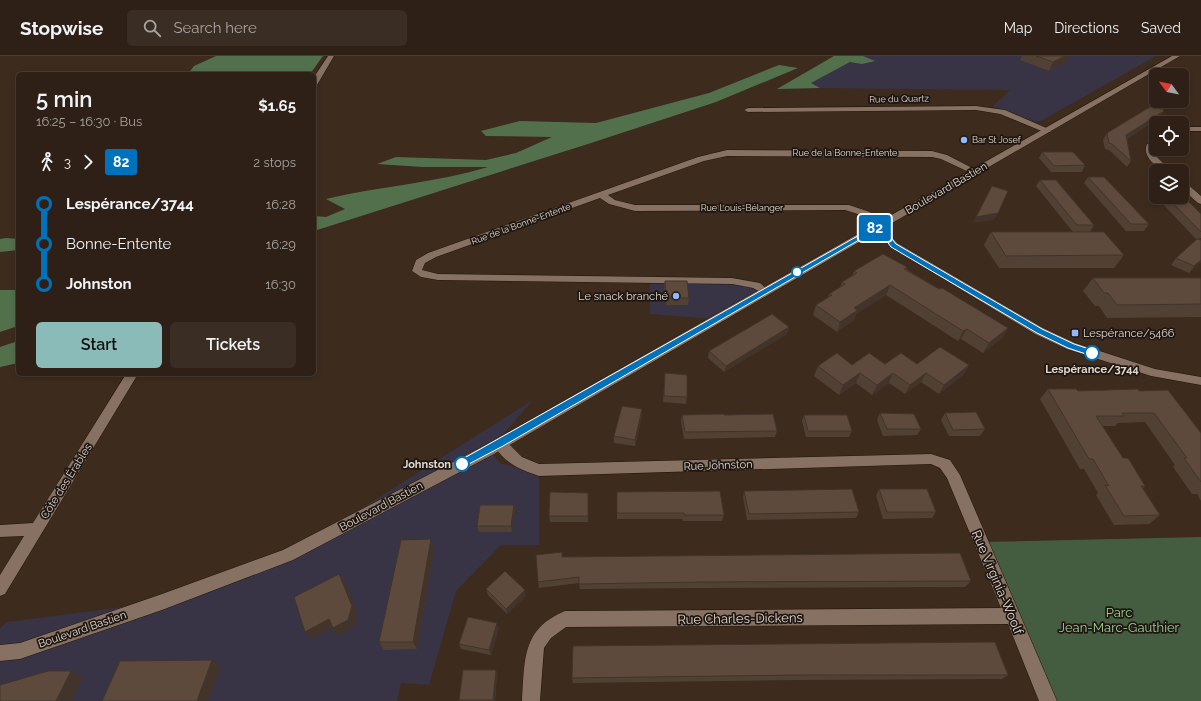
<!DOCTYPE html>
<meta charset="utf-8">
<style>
:root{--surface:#2e2016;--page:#3a2d23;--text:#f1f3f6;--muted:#a7a3a1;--line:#493e35;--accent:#8bbbb9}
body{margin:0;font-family:Raleway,sans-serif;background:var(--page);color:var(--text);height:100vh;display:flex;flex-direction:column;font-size:15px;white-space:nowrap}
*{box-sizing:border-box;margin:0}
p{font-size:13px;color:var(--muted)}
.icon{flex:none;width:22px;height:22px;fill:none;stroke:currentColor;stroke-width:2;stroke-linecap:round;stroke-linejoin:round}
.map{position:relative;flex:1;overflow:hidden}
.drawer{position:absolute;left:16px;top:16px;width:300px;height:304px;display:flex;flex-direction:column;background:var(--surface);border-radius:6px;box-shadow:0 2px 6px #0003,0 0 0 1px var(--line)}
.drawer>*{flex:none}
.badge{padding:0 8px;border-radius:3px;font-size:14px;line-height:26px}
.needle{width:26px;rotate:302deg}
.controls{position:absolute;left:1149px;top:12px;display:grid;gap:8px}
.controls a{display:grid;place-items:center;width:40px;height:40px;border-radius:6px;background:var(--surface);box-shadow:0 2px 6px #0003,0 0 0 1px var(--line);font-size:20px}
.map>.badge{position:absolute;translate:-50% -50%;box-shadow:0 0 0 2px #fff}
.legs{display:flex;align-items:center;gap:6px;height:44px;padding:0 20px;font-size:13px}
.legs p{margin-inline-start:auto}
.headline{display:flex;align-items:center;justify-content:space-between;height:68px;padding:0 20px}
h1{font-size:22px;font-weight:600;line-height:30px}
.primary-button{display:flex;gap:8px;margin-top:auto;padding:8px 20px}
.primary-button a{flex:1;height:46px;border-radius:6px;background:var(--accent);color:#111;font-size:16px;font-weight:600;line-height:46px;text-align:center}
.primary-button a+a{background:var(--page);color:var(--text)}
ul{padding:0 20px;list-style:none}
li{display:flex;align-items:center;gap:14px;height:40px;font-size:15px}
li i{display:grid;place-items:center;width:6px;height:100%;margin:0 5px;background:currentColor}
li i::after{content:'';width:10px;height:10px;margin:-5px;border:3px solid;border-radius:50%;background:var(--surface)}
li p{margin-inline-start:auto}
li:first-child i{background:linear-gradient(#0000 50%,currentColor 0)}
li:last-child i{background:linear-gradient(currentColor 50%,#0000 0)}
header{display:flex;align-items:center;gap:24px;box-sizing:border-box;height:56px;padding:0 20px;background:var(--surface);border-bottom:1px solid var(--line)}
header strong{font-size:19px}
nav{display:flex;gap:22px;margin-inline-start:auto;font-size:14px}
.search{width:280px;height:36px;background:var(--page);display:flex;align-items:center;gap:10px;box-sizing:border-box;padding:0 14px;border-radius:6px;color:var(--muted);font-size:15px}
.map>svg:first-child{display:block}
.commercial{fill:#383445}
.green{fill:#445c3f}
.forest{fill:#53704d}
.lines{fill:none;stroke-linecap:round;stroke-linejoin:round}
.street-casing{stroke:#231307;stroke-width:1}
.secondary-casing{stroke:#231307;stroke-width:1}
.street{fill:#867162;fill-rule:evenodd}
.secondary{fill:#867162;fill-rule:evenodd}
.wall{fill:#514034}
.shaded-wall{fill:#42342a}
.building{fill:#5e4a3c;stroke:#42342a}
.line-1{fill:#0072bc;stroke:#fff}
.poi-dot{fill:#8fb8fd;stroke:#1e1610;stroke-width:1.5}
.stop-1-dot{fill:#fff;stroke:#0072bc;stroke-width:2}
.labels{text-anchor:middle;stroke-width:3.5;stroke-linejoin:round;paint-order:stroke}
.far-street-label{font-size:9px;fill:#e3d7cf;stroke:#1e1610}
.far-poi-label{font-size:9px;fill:#e3d7cf;stroke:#1e1610;text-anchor:start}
.street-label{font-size:11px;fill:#e3d7cf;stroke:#1e1610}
.poi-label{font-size:11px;fill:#e3d7cf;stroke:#1e1610;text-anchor:end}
.stop-label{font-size:11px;font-weight:bold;fill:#e3d7cf;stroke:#1e1610}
.near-street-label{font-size:13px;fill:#e3d7cf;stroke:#1e1610}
.near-park-label{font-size:13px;fill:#9ece94;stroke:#1e1610}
</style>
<header>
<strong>Stopwise</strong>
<div class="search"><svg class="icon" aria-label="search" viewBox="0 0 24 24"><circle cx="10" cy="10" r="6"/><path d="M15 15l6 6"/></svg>Search here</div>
<nav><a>Map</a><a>Directions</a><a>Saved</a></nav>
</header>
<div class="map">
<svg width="1201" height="645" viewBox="0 0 1201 645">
<rect width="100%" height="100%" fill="#3d2b1e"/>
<path class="commercial" d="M862,0H1156L1041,65H1034L993,50L1010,34L820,32L810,27Z
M650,224L732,225L764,235L716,263L650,258Z
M533,344L489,394L500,407L518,412L539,414V489H501L456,535L429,629L401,627L397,645H0V572L7,566L162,546L288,499Z"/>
<path class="green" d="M1201,481V645H1048L980,486Z"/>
<path class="forest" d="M216,0H323L310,18H188L194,10Z
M834,0H863L875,5L862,8L850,6L811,27L820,32L777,33Z
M779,9L798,12L716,46L591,87L314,175V160L326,161L345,153L326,143C380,130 435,127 488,111H423L377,108L396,101L486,104L516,97L552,81L486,80L481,75L520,65L596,67L709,37Z
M6,182L18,183V194L0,196V183Z
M0,234H18V270L0,276Z
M18,285V307L0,311V291Z"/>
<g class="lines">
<g class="street-casing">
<path id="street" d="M328,0H334L317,29H314V21Z
M976,50L1005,54L1051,74L1050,76H1044L1000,58L976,54L748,56L744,54L748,52Z
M1182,71H1201V75H1182Z
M1156,85V90L1154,91L1156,100L1171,115H1162C1154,108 1142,100 1147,88Z
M727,94L932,95L947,99L978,115L974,118L971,117L941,103L932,101L727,100L704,105L608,139L615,144L635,149H849L870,156L897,187L1043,272L1075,287L1155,313L1201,321V329L1151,320L1067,293L1035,278L891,191L864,160L845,154L635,155L609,148L600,142L436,201L425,207L422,214L438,218L732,222L760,227L769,235L768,237L764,238L753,232L732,228L438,224L421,221L412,215L416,204L428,197L698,101Z
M1182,125L1185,126L1201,140V148L1198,147L1182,133Z
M126,318H138L5,538L0,540V519L24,480L0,481V469L33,467Z
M500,383L505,384L522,401L539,408L931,398L950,404L960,419L1057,645H1039L1008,568L566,571L551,582L544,592L540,645H522C525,605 521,573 565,555L1001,552L947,422L940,412L931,408L539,420C520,414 503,406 493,388L495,384Z"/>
</g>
<g class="secondary-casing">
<path id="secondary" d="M1172,0H1180L494,398L293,504L162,554L20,603L0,605V589L20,587L162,538L283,494L484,390Z"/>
</g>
<use href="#street" class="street"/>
<use href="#secondary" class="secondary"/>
</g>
<path class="wall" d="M1022,0H1069L1066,6L1049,15L1020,4Z
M1164,55L1160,61L1127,83L1131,105L1127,111L1109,94L1105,93L1103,84L1107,77Z
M1042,96L1085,109L1082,116H1051L1039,102Z
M1088,121L1149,168L1144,175H1126L1084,127Z
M1040,124L1094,169L1090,176H1073L1036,130Z
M1160,141H1182L1201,158V182L1197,183L1201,206L1189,217L1171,209L1176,202L1197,183H1196L1159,144Z
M991,176L1124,199L1114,212H999L984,189Z
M907,211L906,213L939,233L1008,272L1002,282L983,297L961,283L958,285L886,239L856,258L854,264L837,276L813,259L816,249L828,242L829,238L840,231L842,226L852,220L854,215Z
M1093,222H1201V261L1107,262L1099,250H1095L1083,235Z
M665,225L689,242L688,249H666L664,232Z
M789,271L787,278L724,316L708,302L709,295Z
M885,308H917L969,309L963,319L939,338L921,326L905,338L889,327L872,339L856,327L839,339L814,320L818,310L852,309Z
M665,317L687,341L686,348L663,346Z
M1048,333L1078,335H1139L1201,377V445L1197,438H1192L1173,411L1175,409L1145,366L1118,367L1115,370H1102L1123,402L1145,430L1143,432L1160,459L1149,468L1114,469L1096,439L1098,437L1084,413H1080L1040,343Z
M880,357L921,373L917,379L883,380L877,364Z
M945,357L985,373L980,380H949L941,364Z
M682,359H724L777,375L775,381L684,383L681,365Z
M804,359L852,375L849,381H806L802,365Z
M642,360L635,390L614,387V380Z
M879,433L936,456L932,462L883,463L876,440Z
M744,435L859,456L856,462L747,464L743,441Z
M617,436L724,459L722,465H683L682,463H617Z
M588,443V466H550L549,460Z
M514,449L515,455L512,476H479L477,470Z
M434,492L417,593L384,594L379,586Z
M562,501L971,525L965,531L699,532L580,533L579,527L539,532L538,526Z
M486,533L526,540L507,558L488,539Z
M499,572L491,599L461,593L459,588Z
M995,586L1008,619L1002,623L796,624L573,627L572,622Z
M496,614L497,619L495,645H460L459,644Z"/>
<path class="shaded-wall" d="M1065,0H1069L1066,6L1049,15L1053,6Z
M1164,55L1160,61L1122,86L1126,79Z
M998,157L994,164L972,167L976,161Z
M1201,204V206L1189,217L1194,210Z
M890,229L886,239L856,258L854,264L837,276L840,266L854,252Z
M789,271L787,278L724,316L726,310Z
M1008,272L1002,282L983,297L989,287Z
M967,273L961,283L958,285L963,275Z
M969,309L963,319L939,338L944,329Z
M860,317L856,327L839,339L843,329Z
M893,317L889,327L872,339L877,329Z
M926,317L921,326L905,338L910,329Z
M642,353V360L635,390V384Z
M514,449L515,455L512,476L511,470Z
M431,483L434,492L417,593L413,586Z
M339,518L345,526L358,558L353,572L338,580L333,572Z
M525,534L526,540L507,558L506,553Z
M329,563L335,571L312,583L305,576Z
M497,567L499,572L491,599L489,594Z
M212,604L221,611L208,645H197Z
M496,614L497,619L495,645H494L493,644Z
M71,615L83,622L71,645H56Z"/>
<path class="building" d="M1036,0H1065L1053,6Z
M1158,46L1164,55L1126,79L1131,105L1112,88L1109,87L1107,77Z
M1042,96H1073L1085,109L1054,110Z
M1088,121H1104L1149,168H1131Z
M1040,124H1056L1094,169H1077Z
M992,130L1008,135L998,157L976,161Z
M1182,139L1201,158V176L1167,141H1182Z
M991,176H1104L1124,199L1006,200Z
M1197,183L1201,184V204L1194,210L1176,202Z
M883,198L907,211L904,213L939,233L942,232L1008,272L989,287L967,273L963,275L890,229L854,252L858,254L840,266L816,249L832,239L829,238L845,228L842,226L857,217L854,215Z
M1093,222H1201V248L1117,249L1108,237H1104Z
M665,225H687L689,242H666Z
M772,258L789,271L726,310L709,295Z
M940,291L969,309L944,329L926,317L910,329L893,317L877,329L860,317L843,329L818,310L837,297L852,309L869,297L885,308L901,297L917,308Z
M665,317L687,319V341L664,340Z
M1048,333H1076L1078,335L1138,333L1139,335L1168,334L1201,377V426L1184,402H1187L1154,357H1122L1124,360H1096L1123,402H1128L1145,430H1141L1160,459L1124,460L1105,429L1109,430L1093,403H1089Z
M622,350L642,353L635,384L614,380Z
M976,356L985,373L953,374L945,357Z
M880,357L914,358L921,373H887Z
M724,358V359L773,358L777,375L685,376L682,359Z
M804,359H847L852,375H808Z
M852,433L859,456L749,458L744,435Z
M879,433H927L936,456H887Z
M720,435L724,459H684V457H617V436Z
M550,436L588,437V460H549Z
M480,449H514L511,470H477Z
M431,483L413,586H379L401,484Z
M562,496V501L960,497L971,525L700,526L579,528V521L538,526L536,499Z
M505,515L525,534L506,553L486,533Z
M339,518L352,550L348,564L333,572L329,563L305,576L294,541Z
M468,561L497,567L489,594L459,588Z
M995,586L1008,619H799L572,622L573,590Z
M212,604L197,645H102L120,605Z
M463,614H496L493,644H459Z
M48,615H71L56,645H0V629Z"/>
<path class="line-1" d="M879,168L881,169L896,188L1042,273L1074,288L1095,295V299L1092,300L1068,292L1037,277L891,191L878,173L503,390L465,410H459L458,408L459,405Z"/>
<g class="poi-dot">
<circle cx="964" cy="84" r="4"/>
<circle cx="676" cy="240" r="4"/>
<rect x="1071" y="273" width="8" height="8" rx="2"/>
</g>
<g class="stop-1-dot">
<circle cx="797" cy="216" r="5"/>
<circle cx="1092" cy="297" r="7"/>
<circle cx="462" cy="408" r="7"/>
</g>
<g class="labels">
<g class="far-street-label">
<text transform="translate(899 43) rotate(-1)" y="3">Rue du Quartz</text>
<text x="845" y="100">Rue de la Bonne-Entente</text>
<text x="742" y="155">Rue Louis-Bélanger</text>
<text transform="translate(521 168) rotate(-20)" y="3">Rue de la Bonne-Entente</text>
</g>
<g class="far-poi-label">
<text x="972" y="87">Bar St Josef</text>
</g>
<g class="street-label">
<text transform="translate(946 132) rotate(-30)" y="4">Boulevard Bastien</text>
<text transform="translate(718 409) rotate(-2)" y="4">Rue Johnston</text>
<text transform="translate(66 425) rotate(-58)" y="4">Côte des Érables</text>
<text transform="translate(381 450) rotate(-28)" y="4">Boulevard Bastien</text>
<text transform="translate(82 573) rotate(-19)" y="4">Boulevard Bastien</text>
</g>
<g class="poi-label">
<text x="668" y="244">Le snack branché</text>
<text x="1083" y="281" text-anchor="start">Lespérance/5466</text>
</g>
<g class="stop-label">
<text x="1092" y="317">Lespérance/3744</text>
<text x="451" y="412" text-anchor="end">Johnston</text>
</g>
<g class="near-street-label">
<text transform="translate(998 526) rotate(67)" y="5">Rue Virginia-Woolf</text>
<text transform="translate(740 562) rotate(-1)" y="5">Rue Charles-Dickens</text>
</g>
<g class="near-park-label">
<text x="1119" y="561">Parc<tspan x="1119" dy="15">Jean-Marc-Gauthier</tspan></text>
</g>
</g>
</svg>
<div class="controls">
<a><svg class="needle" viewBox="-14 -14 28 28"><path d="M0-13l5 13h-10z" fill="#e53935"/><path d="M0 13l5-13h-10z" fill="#a7a3a1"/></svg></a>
<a><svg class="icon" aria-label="locate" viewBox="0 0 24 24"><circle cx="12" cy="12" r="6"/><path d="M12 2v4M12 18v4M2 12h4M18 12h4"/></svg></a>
<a><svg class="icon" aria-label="layers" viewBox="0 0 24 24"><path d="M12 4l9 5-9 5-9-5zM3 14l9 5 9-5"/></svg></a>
</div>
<b class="badge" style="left:875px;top:172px;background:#0072bc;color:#fff">82</b>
<section class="drawer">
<div class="headline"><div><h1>5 min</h1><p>16:25 – 16:30 · Bus</p></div><b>$1.65</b></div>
<div class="legs"><svg class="icon" aria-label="walk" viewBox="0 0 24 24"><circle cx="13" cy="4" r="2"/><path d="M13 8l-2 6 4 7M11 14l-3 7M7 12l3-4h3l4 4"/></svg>3<svg class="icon" aria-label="forward" viewBox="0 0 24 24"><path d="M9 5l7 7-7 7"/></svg><b class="badge" style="background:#0072bc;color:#fff">82</b><p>2 stops</p></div>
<ul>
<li><i style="color:#0072bc"></i><b>Lespérance/3744</b><p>16:28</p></li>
<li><i style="color:#0072bc"></i><span>Bonne-Entente</span><p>16:29</p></li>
<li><i style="color:#0072bc"></i><b>Johnston</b><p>16:30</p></li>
</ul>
<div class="primary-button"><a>Start</a><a>Tickets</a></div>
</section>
</div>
